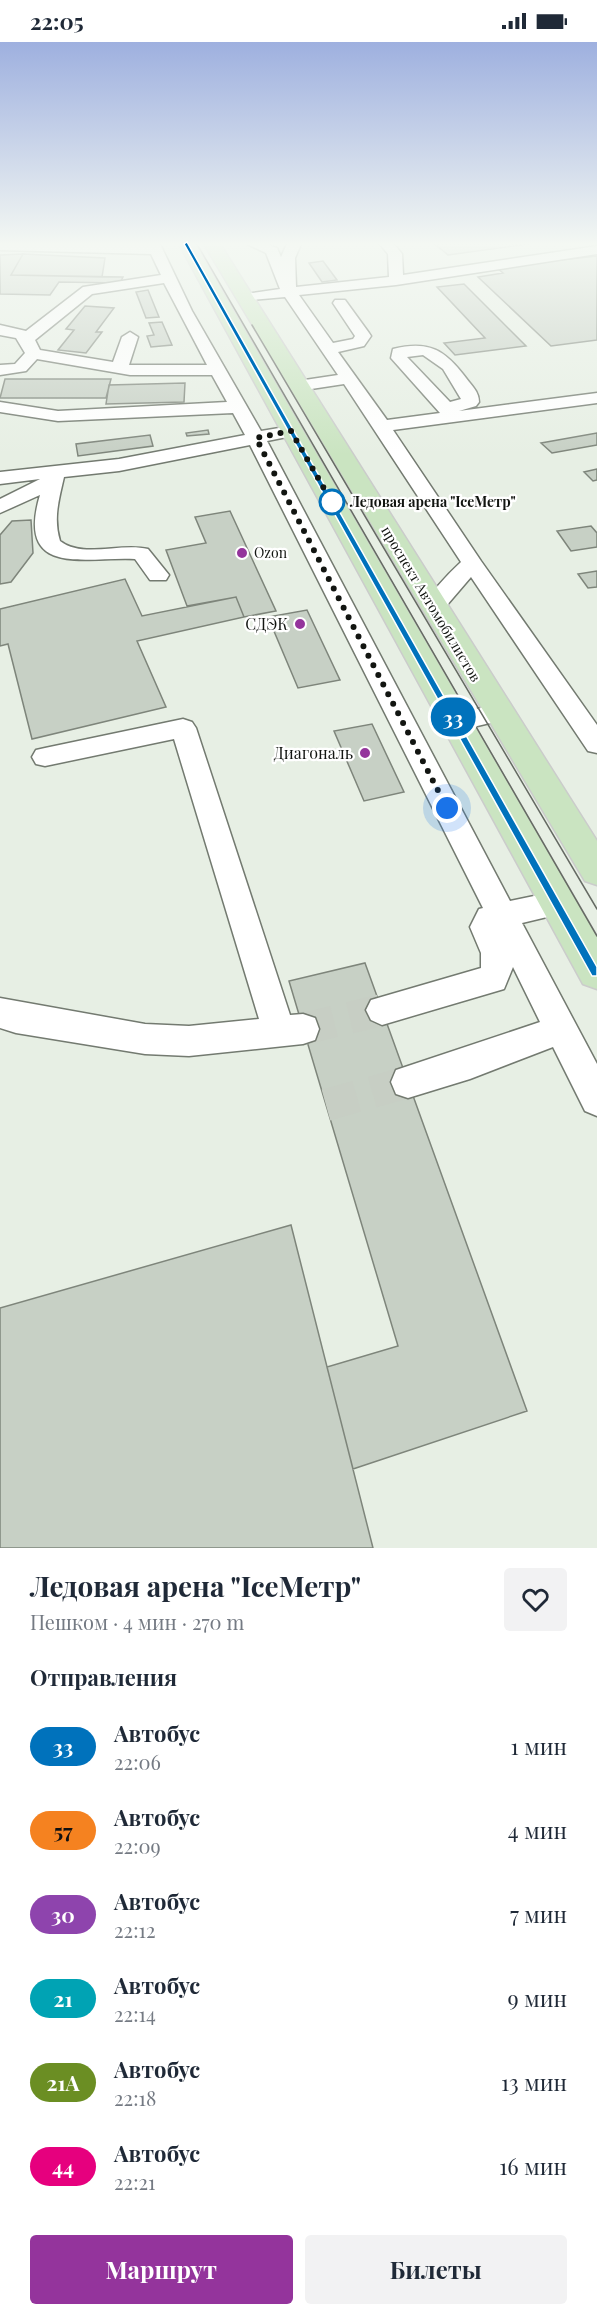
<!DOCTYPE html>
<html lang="ru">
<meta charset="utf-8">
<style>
:root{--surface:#fff;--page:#f2f2f3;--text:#1f2937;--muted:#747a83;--accent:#94349c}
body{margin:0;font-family:"Playfair Display",serif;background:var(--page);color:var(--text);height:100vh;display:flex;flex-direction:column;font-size:22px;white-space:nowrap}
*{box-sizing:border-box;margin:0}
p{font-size:20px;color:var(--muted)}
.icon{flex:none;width:33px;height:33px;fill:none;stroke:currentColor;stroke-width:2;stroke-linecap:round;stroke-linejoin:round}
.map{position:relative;height:1506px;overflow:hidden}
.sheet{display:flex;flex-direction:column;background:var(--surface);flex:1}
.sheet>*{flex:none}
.badge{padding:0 12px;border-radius:20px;font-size:21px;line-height:39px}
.you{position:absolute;width:30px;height:30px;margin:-15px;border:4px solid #fff;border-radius:50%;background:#1a73e8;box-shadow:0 0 0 9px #1a73e833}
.map>.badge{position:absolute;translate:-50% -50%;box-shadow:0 0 0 3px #fff}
h2{padding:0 30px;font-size:22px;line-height:54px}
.round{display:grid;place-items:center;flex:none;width:63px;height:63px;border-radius:6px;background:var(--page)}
.overview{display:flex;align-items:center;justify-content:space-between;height:102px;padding:0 30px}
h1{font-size:28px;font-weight:700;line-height:45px}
.action{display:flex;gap:12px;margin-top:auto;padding:12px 30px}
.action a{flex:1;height:69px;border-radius:6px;background:var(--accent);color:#fff;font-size:24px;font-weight:700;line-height:69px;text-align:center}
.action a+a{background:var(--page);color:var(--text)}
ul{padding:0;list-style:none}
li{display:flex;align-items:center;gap:18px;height:84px;padding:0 30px}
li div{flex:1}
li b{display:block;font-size:22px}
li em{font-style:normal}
li .badge{min-width:66px;font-weight:700;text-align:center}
.status{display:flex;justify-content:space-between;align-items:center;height:42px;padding:0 30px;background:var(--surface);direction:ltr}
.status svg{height:16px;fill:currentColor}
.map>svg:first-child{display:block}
.building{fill:#c7d0c5;stroke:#7e857b;stroke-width:1.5}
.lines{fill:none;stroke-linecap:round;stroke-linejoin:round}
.minor-tunnel{stroke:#c7cec4;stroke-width:32;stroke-dasharray:32 16;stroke-linecap:butt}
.minor-casing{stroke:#737a70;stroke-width:3}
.major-casing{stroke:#cbcccb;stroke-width:3}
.minor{fill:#fff;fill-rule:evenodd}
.major{fill:#cae4c1;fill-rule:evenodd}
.tram{stroke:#656a63;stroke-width:1.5}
.line{fill:#0072bc;stroke:#fff;stroke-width:1.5}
.walk{stroke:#121511;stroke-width:6;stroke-dasharray:0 10.8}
.stop-dot{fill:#fff;stroke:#0072bc;stroke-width:3}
.poi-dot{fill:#94349c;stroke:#fff;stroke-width:2}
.labels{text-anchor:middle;stroke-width:4.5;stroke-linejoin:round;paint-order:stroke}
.far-stop-label{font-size:14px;font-weight:bold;fill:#121511;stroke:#fff;text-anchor:start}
.far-poi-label{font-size:14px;fill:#121511;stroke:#fff;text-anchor:start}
.far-street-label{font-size:14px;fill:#121511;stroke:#fff}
.poi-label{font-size:16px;fill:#121511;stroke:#fff;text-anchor:end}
</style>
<div class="status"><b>22:05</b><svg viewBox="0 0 49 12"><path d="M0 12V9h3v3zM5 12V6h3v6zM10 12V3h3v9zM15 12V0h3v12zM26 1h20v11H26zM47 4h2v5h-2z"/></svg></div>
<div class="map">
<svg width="597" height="1506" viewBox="0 0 597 1506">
<rect width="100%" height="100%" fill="#e7efe4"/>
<path class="building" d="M435,202H529L448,213Z
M23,212L11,233L123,235L120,241L59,240L50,253L0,252V213Z
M23,212L105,216L102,235L11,233Z
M597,214V298L551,304L478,235L503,231L496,225Z
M323,219L337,238L322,240L309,221Z
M464,242L526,304L455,313L444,301L485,296L437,245Z
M148,248L159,275L146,276L136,250Z
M85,264L114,266L96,290H102L86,311L58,308L74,288L66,287Z
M162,280L172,303L151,305L147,294L154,293L149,281Z
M5,337H111L106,356H0Z
M185,341L184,360L106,362L109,343Z
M208,388L209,392L187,394L186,391Z
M597,391V403L552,411L541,401Z
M150,393L153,404L78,414L76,402Z
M597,427V438L593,439L584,430Z
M230,469L276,569L244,575L236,555L187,564L166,508L206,501L195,475Z
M31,478L33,511L11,540L0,542V493L12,479Z
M591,484L597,491V505L571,509L557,489Z
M597,529V545L588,546L578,532Z
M125,537L142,574L236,555L244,575L137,599L166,665L32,697L8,602L0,604V567Z
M307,568L340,638L298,646L268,575Z
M372,682L404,750L364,759L334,689Z
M365,921L527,1369L353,1427L327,1325L398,1304L289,939Z
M291,1183L373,1506H0V1266Z"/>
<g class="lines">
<path class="minor-tunnel" d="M303,987L382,968
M326,1063L408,1040"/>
<g class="minor-casing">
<path id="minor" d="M0,202H160L192,269L261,389L291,384L300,389L297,393L267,399L510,859L558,849L568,852L573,861L568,870L522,881L597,1022V1074L585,1069L553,1005L470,1037L408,1056L396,1052L391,1040L396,1028L540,980L513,925L504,947L382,983L371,978L366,968L371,958L481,926V911L470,885L479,867L483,866L250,403L119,429L64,435C59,457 53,476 60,499C83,517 121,500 148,507L169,533L166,538H150L135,517C87,514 15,537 40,453L0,471V457L40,437L0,442V430L119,417L245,393L233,371L58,379L0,370V360L58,369L227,360L212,333H130L37,317L26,329L0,333V323L15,322L25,311L16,296L0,293V283L26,289L83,245L161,233L151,212L0,208ZM164,241L207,323H129L138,295L130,290L122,295L113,320L40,308L35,298L92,252Z
M247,202H266L277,206L281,215L287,202H301L295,216L296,245L389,235L388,212L380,202H394L402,212L403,233L597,204V212L396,243L299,253L333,301L353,297L355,294L333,261L335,258H345L369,291L371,294L364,304L338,310L387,378L440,371L391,316L393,307C429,298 445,308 466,336C472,344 479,350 479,360L476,364L459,369L597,351V361L393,388L481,519L597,683V711L588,709L471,535L441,570H425L422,565C433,548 446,534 461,520L344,342L298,349L290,344L298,339L338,333L285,255L239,259L237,256L239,253L280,247L266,211ZM423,313L443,327L461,357L450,360L407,315Z
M498,662L507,665L510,671L507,677L456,689L447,686L443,680L447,674Z
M183,677L192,680L196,686L290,973L303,972L315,976L319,987L315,998L303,1002L189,1014L145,1012L16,991L0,986V956L145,982L189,984L259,977L174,697L45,724L36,722L32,715L36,708L45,706Z"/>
</g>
<g class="major-casing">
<path id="major" d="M179,202H195L597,895V947L583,942Z
M204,202H220L597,799V843L585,839Z"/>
</g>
<use href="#minor" class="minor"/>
<use href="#major" class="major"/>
<path class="tram" d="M197,202L597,894
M252,283L597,867"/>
</g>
<linearGradient id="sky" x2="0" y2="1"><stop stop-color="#9eb0df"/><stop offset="0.49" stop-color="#f4f8f3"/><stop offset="1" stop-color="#f4f8f3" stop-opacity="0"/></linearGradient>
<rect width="597" height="413" fill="url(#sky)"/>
<path class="line" d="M187,200L597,925V934H592L184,202Z"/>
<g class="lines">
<path class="walk" d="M332,460L333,462L291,389L256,396L447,766"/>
</g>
<circle class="stop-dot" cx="332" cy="460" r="12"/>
<g class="poi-dot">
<circle cx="242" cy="511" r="6"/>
<circle cx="300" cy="582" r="6"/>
<circle cx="365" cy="711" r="6"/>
</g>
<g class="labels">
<g class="far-stop-label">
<text x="350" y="465">Ледовая арена "IceМетр"</text>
</g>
<g class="far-poi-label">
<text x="254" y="516">Ozon</text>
</g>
<g class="far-street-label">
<text transform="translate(431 562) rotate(59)" y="5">проспект Автомобилистов</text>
</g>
<g class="poi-label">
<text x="288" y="588">СДЭК</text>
<text x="353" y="717">Диагональ</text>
</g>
</g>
</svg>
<div class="you" style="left:447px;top:766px"></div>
<b class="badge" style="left:453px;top:675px;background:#0072bc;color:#fff">33</b>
</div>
<section class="sheet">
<div class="overview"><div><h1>Ледовая арена &quot;IceМетр&quot;</h1><p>Пешком · 4 мин · 270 m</p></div><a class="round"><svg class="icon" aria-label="heart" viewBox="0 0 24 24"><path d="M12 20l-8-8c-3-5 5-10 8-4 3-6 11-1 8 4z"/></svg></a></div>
<h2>Отправления</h2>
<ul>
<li><span class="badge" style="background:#0072bc;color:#fff">33</span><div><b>Автобус</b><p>22:06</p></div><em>1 мин</em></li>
<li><span class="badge" style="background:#f58220;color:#111">57</span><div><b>Автобус</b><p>22:09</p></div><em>4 мин</em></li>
<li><span class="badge" style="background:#8e44ad;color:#fff">30</span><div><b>Автобус</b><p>22:12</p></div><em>7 мин</em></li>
<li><span class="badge" style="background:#00a3b4;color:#fff">21</span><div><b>Автобус</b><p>22:14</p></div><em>9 мин</em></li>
<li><span class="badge" style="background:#6b8e23;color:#fff">21А</span><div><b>Автобус</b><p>22:18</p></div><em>13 мин</em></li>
<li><span class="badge" style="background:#e6007e;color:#fff">44</span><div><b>Автобус</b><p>22:21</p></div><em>16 мин</em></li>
</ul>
<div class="action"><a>Маршрут</a><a>Билеты</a></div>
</section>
